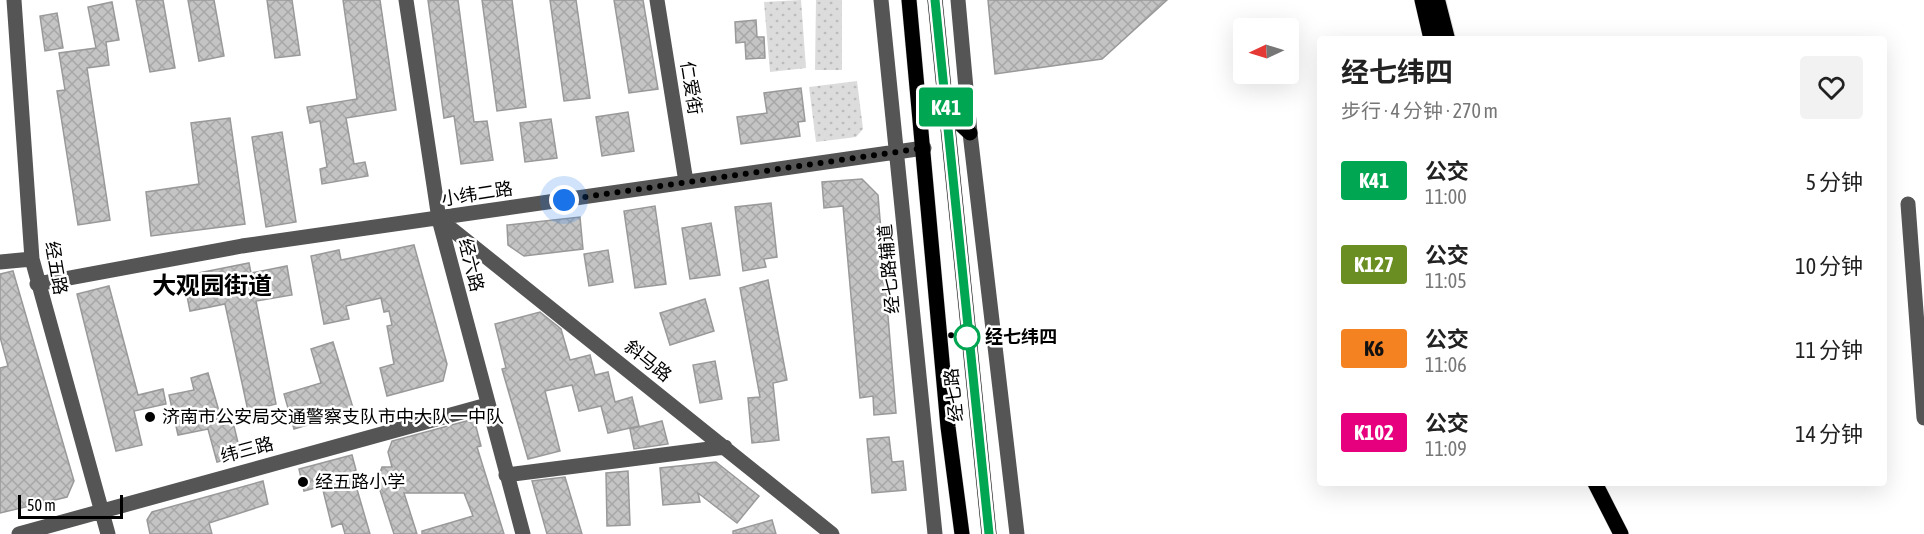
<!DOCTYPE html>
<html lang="zh">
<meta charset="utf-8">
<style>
:root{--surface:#fff;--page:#f2f2f2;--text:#222;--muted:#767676}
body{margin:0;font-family:"Asap Condensed","Noto Sans SC",sans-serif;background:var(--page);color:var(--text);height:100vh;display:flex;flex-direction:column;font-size:22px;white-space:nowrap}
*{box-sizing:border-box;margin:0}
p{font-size:20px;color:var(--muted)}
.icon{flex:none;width:33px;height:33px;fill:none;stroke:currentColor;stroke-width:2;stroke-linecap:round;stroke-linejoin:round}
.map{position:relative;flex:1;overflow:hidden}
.sheet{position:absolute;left:1317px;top:36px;width:570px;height:450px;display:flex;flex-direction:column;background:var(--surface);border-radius:6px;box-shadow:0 6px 24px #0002}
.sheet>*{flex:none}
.badge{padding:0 12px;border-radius:4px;font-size:21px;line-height:39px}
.needle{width:39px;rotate:266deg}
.buttons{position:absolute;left:1233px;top:18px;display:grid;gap:12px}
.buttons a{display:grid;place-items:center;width:66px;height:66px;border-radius:6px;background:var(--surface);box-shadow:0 6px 24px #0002;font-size:30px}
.scale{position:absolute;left:18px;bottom:15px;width:105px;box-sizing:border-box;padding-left:6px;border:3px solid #000;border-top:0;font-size:16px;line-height:21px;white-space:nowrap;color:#000;-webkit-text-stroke:4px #fff;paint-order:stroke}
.you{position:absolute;width:30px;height:30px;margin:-15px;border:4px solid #fff;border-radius:50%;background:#1a73e8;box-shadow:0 0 0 9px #1a73e833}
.map>.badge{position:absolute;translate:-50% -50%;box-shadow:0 0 0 3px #fff}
.round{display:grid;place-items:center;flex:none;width:63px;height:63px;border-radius:6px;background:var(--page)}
.head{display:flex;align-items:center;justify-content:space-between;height:102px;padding:0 24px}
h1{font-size:28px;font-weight:700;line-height:45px}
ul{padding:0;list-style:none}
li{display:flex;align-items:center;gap:18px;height:84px;padding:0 24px}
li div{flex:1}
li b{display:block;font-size:22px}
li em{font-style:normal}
li .badge{min-width:66px;font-weight:700;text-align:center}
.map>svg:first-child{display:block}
.park{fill:url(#park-dots)}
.building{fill:url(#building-cross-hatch);stroke:#999;stroke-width:1.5}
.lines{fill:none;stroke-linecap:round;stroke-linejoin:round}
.major-casing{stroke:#dbdbdb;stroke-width:16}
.highway-casing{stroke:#dbdbdb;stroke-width:20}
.minor{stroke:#555;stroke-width:15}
.major{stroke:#000;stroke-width:15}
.highway{stroke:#000;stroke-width:18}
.line-casing{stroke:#fff;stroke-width:14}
.line{stroke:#00a651;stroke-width:9}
.walk{stroke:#000;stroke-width:6;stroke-dasharray:0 10.8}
.stop-dot{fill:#fff;stroke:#00a651;stroke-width:3}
.poi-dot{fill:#000;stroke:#fff;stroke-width:2}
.labels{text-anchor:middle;stroke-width:5;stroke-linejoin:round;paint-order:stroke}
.street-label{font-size:18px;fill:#000;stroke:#fff}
.stop-label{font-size:18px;font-weight:bold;fill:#000;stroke:#fff;text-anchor:start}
.poi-label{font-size:18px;fill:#000;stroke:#fff;text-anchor:start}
.district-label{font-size:24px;font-weight:bold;fill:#000;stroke:#fff}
</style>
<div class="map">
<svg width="1924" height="534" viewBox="0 0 1924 534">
<defs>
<pattern id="park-dots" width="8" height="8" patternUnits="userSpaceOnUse" patternTransform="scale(1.5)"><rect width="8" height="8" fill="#dcdcdc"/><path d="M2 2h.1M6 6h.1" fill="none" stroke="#bbb" stroke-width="1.8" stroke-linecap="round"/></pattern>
<pattern id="building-cross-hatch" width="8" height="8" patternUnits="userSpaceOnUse" patternTransform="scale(1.5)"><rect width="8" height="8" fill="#c4c4c4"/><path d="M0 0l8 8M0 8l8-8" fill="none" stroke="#a7a7a7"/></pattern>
</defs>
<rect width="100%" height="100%" fill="#fff"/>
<path class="park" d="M801,0L806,68L770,72L764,2Z
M816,0H842V70H815Z
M857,81L863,129L856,137L816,142L809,87Z"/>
<path class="building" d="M136,0H163L175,68L150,72Z
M188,0H214L224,56L199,61Z
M267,0H292L300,55L275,58Z
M343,0H380L396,110L346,118L354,164L365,162L368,176L322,184L320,169L327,167L320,121L310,123L307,107L357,99Z
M428,0H458L474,122L487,121L493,160L461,164L454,116L444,118Z
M482,0H512L526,107L497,111Z
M550,0H576L590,98L564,101Z
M614,0H643L658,89L629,93Z
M988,0H1167L1102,59L995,74Z
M112,2L119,40L106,42L109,65L87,68L110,220L78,225L57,91L65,90L59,53L96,48L88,7Z
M57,13L63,48L45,51L40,16Z
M756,20L757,37H764L765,58L746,59L745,42L736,43L735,22Z
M801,88L805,121L798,122L800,136L741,144L737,117L767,113L764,93Z
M628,112L634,151L602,156L596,117Z
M230,118L245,224L151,236L146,192L199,184L191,123Z
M551,119L557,158L525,162L520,123Z
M282,132L296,222L266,227L252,137Z
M862,179L878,195L896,413L874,415L873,396L860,398L843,206L824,208L822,182Z
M771,203L777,257L764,259L766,267L743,271L735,207Z
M655,206L666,284L635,288L624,211Z
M580,217L583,249L524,256L508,245L507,225Z
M711,223L720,275L690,279L682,228Z
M414,245L447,364L443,381L387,396L380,368L394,364L387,326L392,325L389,311L384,312L381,298L346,306L349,319L324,324L311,256L339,250L341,260Z
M608,250L613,282L589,286L584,254Z
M249,263L251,273L287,266L292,295L256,301L276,404L248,411L225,304L190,311L183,276Z
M13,271L74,481L67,497L0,513V368L8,366L0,337V274Z
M768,280L787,380L773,383L779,440L752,443L748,398L760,397L740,288Z
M109,286L138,395L163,389L166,404L134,411L142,445L116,451L77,294Z
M705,299L714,331L670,345L660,313Z
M540,312L561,329L570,360L590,355L595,375L608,372L615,402L632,397L639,426L608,433L601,406L579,411L572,385L545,391L560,451L528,459L502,369L506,368L495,324Z
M333,342L354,411L294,429L284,394L321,383L311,349Z
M715,361L722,399L700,403L693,365Z
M208,373L223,425L233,422L241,455L217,462L208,429L178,435L169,395L194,390L191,378Z
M474,419L481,446L477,447L504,534H422V531L473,516L464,493H404L417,534H394L377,481L382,467H392L388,452L392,441Z
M662,421L668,444L634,449L630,429Z
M889,437L892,462L903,461L906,490L872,493L867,439Z
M352,455L356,470L352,472L370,534H345L342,523L332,527L322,486L304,491L299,469Z
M716,462L759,496L737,523L698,493L700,502L663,505L660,468Z
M628,471L630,525L607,526L606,473Z
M565,477L582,534H547L532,481Z
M263,481L268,504L209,523L212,534H150L147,520L152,512Z
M772,520L776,534H733V531Z"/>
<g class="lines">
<g class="major-casing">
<path id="major" d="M909,0L948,427L962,534
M935,0L989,534
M1422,0L1431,39
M946,111L970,133
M1595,483L1621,534"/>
</g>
<g class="highway-casing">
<path id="highway" d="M1436,0L1446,39"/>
</g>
<path class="minor" d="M14,0L32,259L108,534
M406,0L439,219L523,534
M657,0L686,182
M881,0L935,534
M958,0L970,133L1017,534
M1908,204L1924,418
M439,219L832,534
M0,262L32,259
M37,284L242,246L924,148
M506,475L725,447
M19,534L487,405"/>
<use href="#major" class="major"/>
<use href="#highway" class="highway"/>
</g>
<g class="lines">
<g class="line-casing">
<path id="line" d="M935,0L989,534"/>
</g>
<use href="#line" class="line"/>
<path class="walk" d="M564,200L924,148L940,334L967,337"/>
</g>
<circle class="stop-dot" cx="967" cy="337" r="12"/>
<g class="poi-dot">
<circle cx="150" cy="417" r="6"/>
<circle cx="303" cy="482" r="6"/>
</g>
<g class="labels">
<g class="street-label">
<text transform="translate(691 88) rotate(81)" y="6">仁爱街</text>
<text transform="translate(477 194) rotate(-9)" y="6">小纬二路</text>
<text transform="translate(471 265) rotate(76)" y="6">经六路</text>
<text transform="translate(56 268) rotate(80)" y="6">经五路</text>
<text transform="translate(889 269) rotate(-95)" y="6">经七路辅道</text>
<text transform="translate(648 361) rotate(39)" y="6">斜马路</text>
<text transform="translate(954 395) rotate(-96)" y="6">经七路</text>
<text transform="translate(247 450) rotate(-15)" y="6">纬三路</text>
</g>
<g class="stop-label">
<text x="985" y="343">经七纬四</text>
</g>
<g class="poi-label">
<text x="162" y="423">济南市公安局交通警察支队市中大队一中队</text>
<text x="315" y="488">经五路小学</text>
</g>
<g class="district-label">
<text x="212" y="294">大观园街道</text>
</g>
</g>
</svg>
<div class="buttons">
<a><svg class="needle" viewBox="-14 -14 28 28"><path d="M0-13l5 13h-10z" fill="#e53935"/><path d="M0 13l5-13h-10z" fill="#767676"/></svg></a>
</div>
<div class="scale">50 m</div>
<div class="you" style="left:564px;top:200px"></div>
<b class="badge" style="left:946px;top:107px;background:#00a651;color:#fff">K41</b>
<section class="sheet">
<div class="head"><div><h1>经七纬四</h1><p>步行 · 4 分钟 · 270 m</p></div><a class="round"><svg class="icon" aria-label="heart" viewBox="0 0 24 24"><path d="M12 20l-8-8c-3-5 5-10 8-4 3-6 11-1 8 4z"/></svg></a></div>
<ul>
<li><span class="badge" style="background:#00a651;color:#fff">K41</span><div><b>公交</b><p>11:00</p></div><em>5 分钟</em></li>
<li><span class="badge" style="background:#6b8e23;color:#fff">K127</span><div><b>公交</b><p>11:05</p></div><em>10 分钟</em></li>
<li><span class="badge" style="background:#f58220;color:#111">K6</span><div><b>公交</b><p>11:06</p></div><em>11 分钟</em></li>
<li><span class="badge" style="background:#e6007e;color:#fff">K102</span><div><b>公交</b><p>11:09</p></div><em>14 分钟</em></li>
</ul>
</section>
</div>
